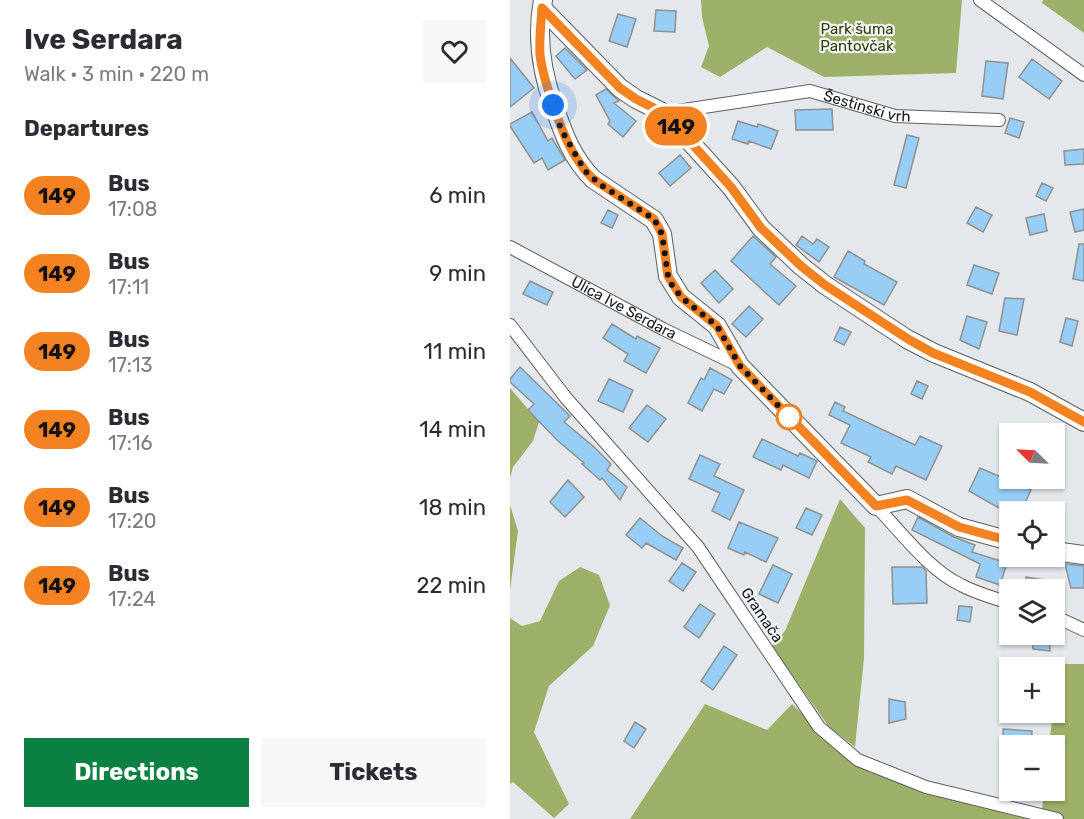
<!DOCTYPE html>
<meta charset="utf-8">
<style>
:root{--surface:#fff;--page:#f7f7f7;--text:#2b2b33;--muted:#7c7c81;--accent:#0b8043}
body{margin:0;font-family:Rubik,sans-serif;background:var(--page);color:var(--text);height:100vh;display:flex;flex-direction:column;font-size:22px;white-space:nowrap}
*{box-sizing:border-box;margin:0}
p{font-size:20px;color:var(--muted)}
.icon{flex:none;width:33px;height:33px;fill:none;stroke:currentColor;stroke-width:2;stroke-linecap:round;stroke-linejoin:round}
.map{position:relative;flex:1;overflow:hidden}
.drawer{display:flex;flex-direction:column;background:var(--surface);width:510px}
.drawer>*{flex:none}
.badge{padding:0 12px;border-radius:20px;font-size:21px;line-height:39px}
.needle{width:39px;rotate:294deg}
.tools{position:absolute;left:489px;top:423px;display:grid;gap:12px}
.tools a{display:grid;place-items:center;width:66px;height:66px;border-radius:0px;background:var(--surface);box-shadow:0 2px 4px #0004;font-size:30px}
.you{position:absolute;width:30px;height:30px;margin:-15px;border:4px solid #fff;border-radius:50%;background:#1a73e8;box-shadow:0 0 0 9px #1a73e833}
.map>.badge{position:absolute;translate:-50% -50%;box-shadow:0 0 0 3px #fff}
h2{padding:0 24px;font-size:22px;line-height:54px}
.round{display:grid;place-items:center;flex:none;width:63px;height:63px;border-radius:0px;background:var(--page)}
.summary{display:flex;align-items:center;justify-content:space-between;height:102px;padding:0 24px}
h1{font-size:28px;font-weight:700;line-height:45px}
.action{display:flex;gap:12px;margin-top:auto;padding:12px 24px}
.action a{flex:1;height:69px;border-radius:0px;background:var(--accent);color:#fff;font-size:24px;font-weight:700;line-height:69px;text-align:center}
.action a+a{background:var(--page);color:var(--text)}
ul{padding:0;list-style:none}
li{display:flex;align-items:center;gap:18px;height:78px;padding:0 24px}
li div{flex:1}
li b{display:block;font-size:22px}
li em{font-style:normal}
li .badge{min-width:66px;font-weight:700;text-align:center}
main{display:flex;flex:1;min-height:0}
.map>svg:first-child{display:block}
.forest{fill:#9db068}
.building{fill:#98cef5;stroke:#8e9092;stroke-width:1.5}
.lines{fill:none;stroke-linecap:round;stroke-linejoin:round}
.street-casing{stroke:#5d5f61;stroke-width:14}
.secondary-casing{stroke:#5d5f61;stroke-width:20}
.street{stroke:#fff;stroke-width:12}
.secondary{stroke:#fff;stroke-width:18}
.line-casing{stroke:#fff;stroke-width:14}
.line{stroke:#f58220;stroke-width:9}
.walk{stroke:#151617;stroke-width:6;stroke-dasharray:0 10.8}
.stop-dot{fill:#fff;stroke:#f58220;stroke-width:3}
.labels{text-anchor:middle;stroke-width:4.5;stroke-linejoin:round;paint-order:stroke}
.park-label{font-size:15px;fill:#313c03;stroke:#f2f5f7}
.street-label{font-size:15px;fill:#151617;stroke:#f2f5f7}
</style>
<main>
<section class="drawer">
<div class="summary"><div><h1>Ive Serdara</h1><p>Walk · 3 min · 220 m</p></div><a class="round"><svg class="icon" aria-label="heart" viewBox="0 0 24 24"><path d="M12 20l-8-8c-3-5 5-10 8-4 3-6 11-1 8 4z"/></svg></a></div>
<h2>Departures</h2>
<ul>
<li><span class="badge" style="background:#f58220;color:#111">149</span><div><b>Bus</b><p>17:08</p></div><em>6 min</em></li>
<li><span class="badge" style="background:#f58220;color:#111">149</span><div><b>Bus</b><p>17:11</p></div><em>9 min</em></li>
<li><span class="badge" style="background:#f58220;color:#111">149</span><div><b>Bus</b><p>17:13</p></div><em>11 min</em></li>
<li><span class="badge" style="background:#f58220;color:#111">149</span><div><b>Bus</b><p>17:16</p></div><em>14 min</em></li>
<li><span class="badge" style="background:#f58220;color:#111">149</span><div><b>Bus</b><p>17:20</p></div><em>18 min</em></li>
<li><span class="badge" style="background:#f58220;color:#111">149</span><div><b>Bus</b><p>17:24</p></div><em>22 min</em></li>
</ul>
<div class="action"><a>Directions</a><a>Tickets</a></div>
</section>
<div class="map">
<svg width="574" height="819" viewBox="0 0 574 819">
<rect width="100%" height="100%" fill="#e5e8ea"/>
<path class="forest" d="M191,0H452L446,73L314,77L257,47L210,77L191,67L199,46L192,17Z
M533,0H574V33L532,3Z
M0,388L29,422L23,441L3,467L0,478Z
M330,499L355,528L354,658L345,747L319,727L262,646L275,631Z
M0,505L8,531L0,590Z
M70,567L89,575L100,605L83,646L39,686L24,732L59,804L44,818L3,782L0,784V618L12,626L30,621L49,581Z
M549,664H574V819H531L534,791L544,790V746L539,745Z
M195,704L257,730L282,704L343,764L422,795L518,819H120Z"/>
<path class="building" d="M146,10L166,11L165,32L144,31Z
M108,14L126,19L117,47L99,41Z
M55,48L77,70L65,79L46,56Z
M0,58L24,88L0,107Z
M522,59L552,81L539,99L509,77Z
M476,61L498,63L493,99L472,96Z
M96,89L109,101L104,103L126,121L113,137L98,124L100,121L86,95Z
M322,109L323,130H286L285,110Z
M22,112L38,141L42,138L55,160L38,170L32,158L24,163L0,126V124Z
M500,118L514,122L509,138L495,133Z
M228,121L247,127L248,124L268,131L261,149L239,141L238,144L222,139Z
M397,135L409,138L396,188L384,185Z
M574,149V164L555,165L554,151Z
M170,155L181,168L160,186L149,173Z
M532,183L543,188L536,201L526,196Z
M466,207L482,215L473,232L457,223Z
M574,209V230L565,232L560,212Z
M98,210L108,215L102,228L91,223Z
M534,214L537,231L520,235L516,218Z
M243,236L266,257L260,264L286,286L269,305L221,261Z
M292,236L303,244L307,239L319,247L309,262L286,245Z
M569,244H574V281L563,279Z
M338,251L355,261L354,264L387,282L374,305L324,277Z
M464,265L489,273L482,294L457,285Z
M205,270L223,289L209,303L191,283Z
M20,281L43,292L37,305L13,294Z
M495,298L514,299L507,335L489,331Z
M239,306L253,319L236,337L222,324Z
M457,316L477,322L469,349L450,340Z
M556,318L568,321L562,346L550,342Z
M102,324L126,339L127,336L150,348L136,373L114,361L118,354L93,338Z
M330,327L341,332L334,345L324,340Z
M10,367L60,416L54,422L83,446L101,464L97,470L117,487L110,500L92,478L90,480L72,464L74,463L48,441L18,410L24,404L0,382V379Z
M200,368L222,380L214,394L204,389L192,411L178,403L191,378L194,380Z
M99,379L123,390L113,412L88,401Z
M407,381L418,386L412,399L401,394Z
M325,402L335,407L333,411L405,445L410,436L432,446L416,480L386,466L382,474L358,462L361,457L331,443L340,425L319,415Z
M137,405L156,419L138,442L119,428Z
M252,439L288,456L290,453L307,461L299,478L273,465L271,470L243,457Z
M190,455L210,464L204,476L234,490L220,520L202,511L210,493L179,479Z
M470,468L521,490L511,512H496L459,491Z
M58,480L74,497L55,517L40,502Z
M296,508L312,515L302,535L286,528Z
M408,517L444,537L465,545L462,552L497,563L490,585L466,577L470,564L402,530Z
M130,518L152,536L173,548L166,560L136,543L132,548L116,535Z
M229,522L268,538L256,562L235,552L234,555L218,548Z
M172,563L186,572L173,591L159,581Z
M555,564L574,566V588H561Z
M263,565L282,574L268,603L249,594Z
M382,567H412L416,571L417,603L383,604Z
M516,577L541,581L538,590H514Z
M190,604L205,614L189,638L174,627Z
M449,606L462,607L460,622L447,620Z
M522,634H539L540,651L523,649Z
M214,646L227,655L203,690L191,681Z
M379,699L395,702L396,719L379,723Z
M125,722L136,729L124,748L114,741Z
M493,729L522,731L521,746H494Z"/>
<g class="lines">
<g class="street-casing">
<g id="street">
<path d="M470,0L574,75"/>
<path id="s1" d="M154,113L300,91L385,116L489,120"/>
<path id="s2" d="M0,247L153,329L230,366"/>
<path d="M0,325L56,398L188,547L309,727L348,760L416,787L547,819"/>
<path d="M366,506C391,532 419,570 451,585C466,593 483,598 500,603"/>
<path d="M544,616L574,630"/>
</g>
</g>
<g class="secondary-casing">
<path id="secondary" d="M33,0C26,37 31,71 44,106C53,133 62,158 83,179L144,220L152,234L158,276L171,297L207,326L230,366L366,506L397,499L449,527L500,541
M32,8L110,88L126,99L154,113L221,187L251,228L291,266L315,285L397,339L424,353L520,392L574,422
M544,551L574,555"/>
</g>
<use href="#street" class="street"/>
<use href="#secondary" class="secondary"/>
</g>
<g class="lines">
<g class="line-casing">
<path id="line" d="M500,541L449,527L397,500L366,506L230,366L207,326L171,297L158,276L152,234L144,219L83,179C62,158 53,133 43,105C38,89 32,73 30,55C29,40 31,23 32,8L110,88L126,99L154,113L221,187L251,228L291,266L315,285L398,339L423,353L520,392L574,422"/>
</g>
<use href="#line" class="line"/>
<path class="walk" d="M43,105L51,129L75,171L91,185L144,219L152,234L158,276L162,285L171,297L207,326L230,366L279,417"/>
</g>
<circle class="stop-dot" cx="279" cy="417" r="12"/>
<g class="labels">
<g class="park-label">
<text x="347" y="34">Park šuma<tspan x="347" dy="17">Pantovčak</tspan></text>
</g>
<g class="street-label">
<text dy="5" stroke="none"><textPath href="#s1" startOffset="207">Šestinski vrh</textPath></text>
<text dy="5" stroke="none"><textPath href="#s2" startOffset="129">Ulica Ive Serdara</textPath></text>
<text transform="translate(252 615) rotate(56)" y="5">Gramača</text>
</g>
</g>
</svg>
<div class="tools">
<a><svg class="needle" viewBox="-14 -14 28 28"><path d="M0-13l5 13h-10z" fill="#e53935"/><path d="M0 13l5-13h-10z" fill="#7c7c81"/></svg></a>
<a><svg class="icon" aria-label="locate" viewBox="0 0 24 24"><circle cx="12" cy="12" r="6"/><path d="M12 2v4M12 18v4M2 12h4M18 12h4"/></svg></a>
<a><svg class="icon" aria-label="layers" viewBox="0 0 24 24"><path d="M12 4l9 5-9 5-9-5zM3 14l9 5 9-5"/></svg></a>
<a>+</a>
<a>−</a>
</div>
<div class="you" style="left:43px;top:105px"></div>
<b class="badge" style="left:166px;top:126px;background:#f58220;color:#111">149</b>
</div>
</main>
